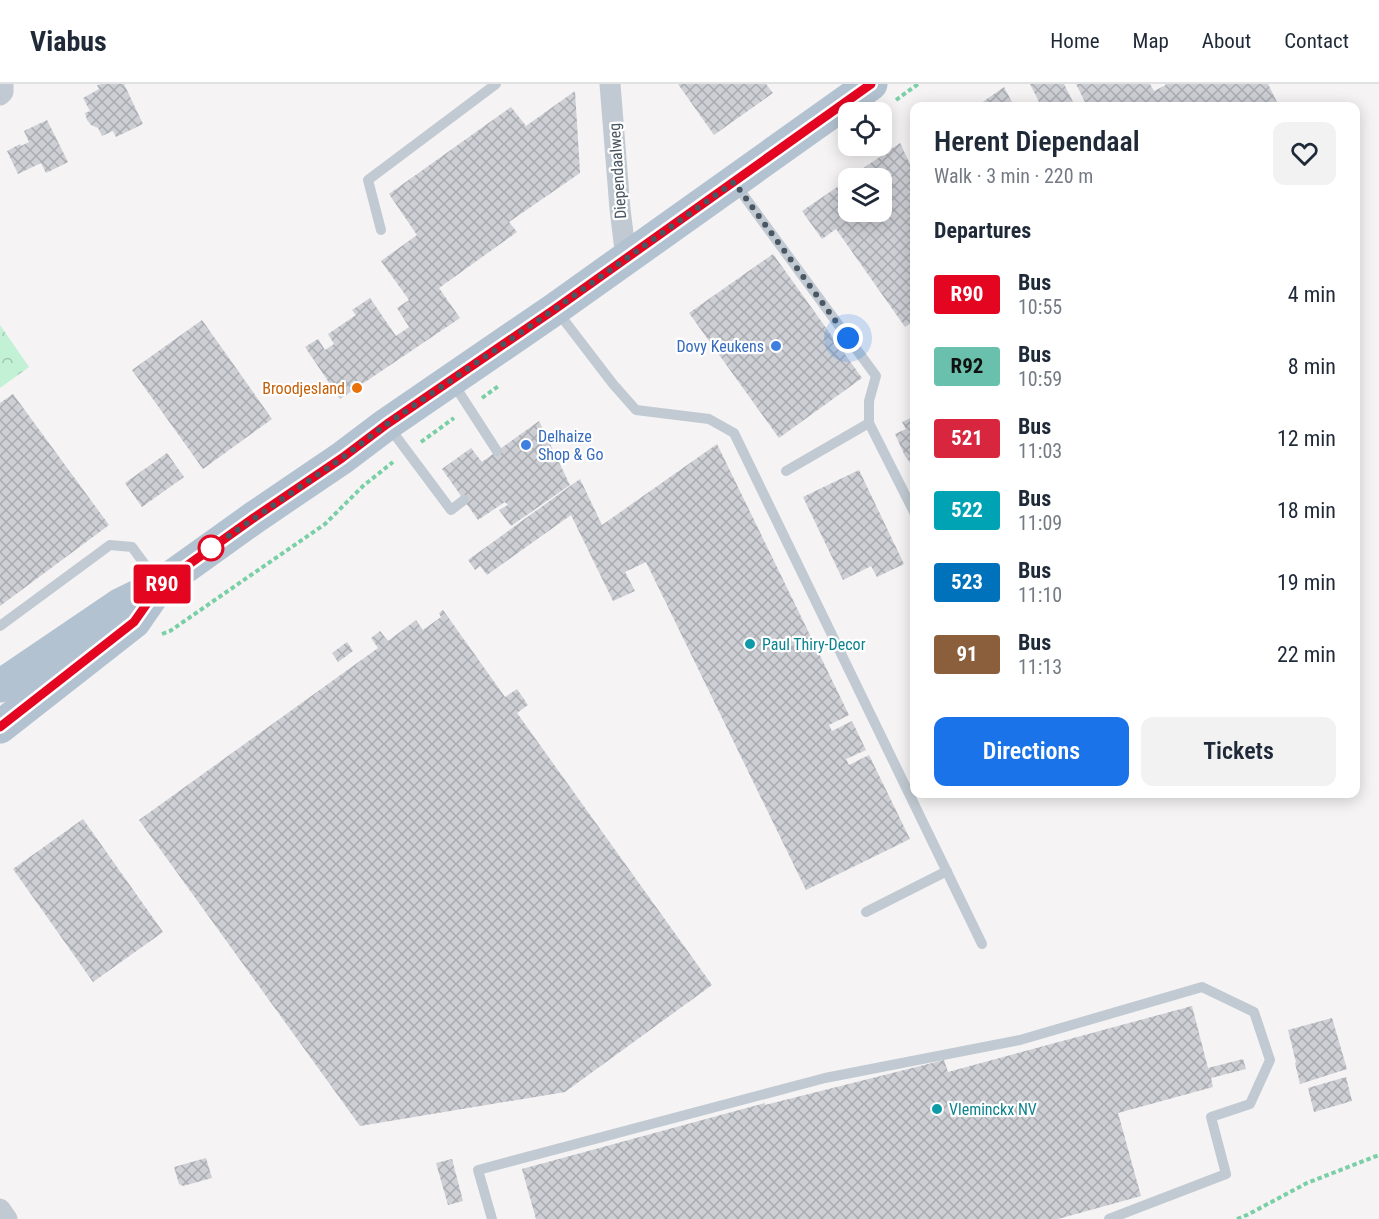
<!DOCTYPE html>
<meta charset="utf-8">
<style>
:root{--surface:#fff;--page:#f2f2f3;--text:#1f2937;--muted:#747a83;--line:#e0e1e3;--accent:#1a73e8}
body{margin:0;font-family:"Roboto Condensed",sans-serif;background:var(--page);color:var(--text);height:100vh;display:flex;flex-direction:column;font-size:22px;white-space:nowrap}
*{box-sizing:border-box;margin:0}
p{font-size:20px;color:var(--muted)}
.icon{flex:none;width:33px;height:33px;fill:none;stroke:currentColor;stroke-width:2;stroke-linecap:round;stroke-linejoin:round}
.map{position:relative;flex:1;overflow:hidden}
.details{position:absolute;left:910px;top:18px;width:450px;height:696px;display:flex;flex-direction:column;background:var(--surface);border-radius:12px;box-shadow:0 3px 15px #0003}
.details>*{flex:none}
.badge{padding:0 12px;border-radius:4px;font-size:21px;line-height:39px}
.tools{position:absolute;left:838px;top:18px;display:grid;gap:12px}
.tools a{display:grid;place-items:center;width:54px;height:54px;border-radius:12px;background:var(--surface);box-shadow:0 3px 15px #0003;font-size:30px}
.you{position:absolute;width:30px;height:30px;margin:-15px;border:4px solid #fff;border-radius:50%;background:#1a73e8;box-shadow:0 0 0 9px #1a73e833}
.map>.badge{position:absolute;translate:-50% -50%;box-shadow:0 0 0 3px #fff}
h2{padding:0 24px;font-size:22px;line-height:54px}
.round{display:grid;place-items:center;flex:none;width:63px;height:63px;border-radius:12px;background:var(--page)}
.headline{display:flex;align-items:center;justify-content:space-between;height:102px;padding:0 24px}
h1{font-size:28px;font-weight:600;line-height:45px}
.cta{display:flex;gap:12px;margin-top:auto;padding:12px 24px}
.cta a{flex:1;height:69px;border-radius:12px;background:var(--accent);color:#fff;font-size:24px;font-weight:600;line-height:69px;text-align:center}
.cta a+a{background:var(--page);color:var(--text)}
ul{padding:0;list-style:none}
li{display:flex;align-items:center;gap:18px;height:72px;padding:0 24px}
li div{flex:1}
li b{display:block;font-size:22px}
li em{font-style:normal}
li .badge{min-width:66px;font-weight:700;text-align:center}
header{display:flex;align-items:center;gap:36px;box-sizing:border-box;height:84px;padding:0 30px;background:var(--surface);border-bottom:2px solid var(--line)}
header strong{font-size:28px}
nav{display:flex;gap:33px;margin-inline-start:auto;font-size:21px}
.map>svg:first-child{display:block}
.forest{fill:url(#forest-crowns)}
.building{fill:url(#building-cross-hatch)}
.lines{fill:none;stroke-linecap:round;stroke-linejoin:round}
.path{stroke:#7ad0a6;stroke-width:4;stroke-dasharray:4.5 3;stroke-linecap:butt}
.service{stroke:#c1cad2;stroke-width:10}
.minor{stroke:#c1cad2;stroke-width:21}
.primary{stroke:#b3c2d1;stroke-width:33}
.line-casing{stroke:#fff;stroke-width:14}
.line{stroke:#e40521;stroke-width:9}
.walk{stroke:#4a5661;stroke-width:6;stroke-dasharray:0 10.8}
.shop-dot{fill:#3f7fe0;stroke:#fff;stroke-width:2}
.food-dot{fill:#e8710a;stroke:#fff;stroke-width:2}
.stop-dot{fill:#fff;stroke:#e40521;stroke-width:3}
.culture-dot{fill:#0f9aa8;stroke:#fff;stroke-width:2}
.labels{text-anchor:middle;stroke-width:4.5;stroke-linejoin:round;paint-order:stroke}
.street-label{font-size:16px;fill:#4a5661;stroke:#fff}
.shop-label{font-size:16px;fill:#366cbe;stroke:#fff;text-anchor:end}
.food-label{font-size:16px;fill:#c56008;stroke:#fff;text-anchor:end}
.culture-label{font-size:16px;fill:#0d838f;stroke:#fff;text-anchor:start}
</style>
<header>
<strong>Viabus</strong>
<nav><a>Home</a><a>Map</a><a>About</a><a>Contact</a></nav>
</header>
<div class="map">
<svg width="1379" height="1135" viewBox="0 0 1379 1135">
<defs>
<pattern id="forest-crowns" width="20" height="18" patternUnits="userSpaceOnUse" patternTransform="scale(1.5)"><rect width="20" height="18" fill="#c3f1d5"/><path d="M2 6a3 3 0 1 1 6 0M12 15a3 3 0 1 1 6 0" fill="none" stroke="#a0c6b0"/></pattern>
<pattern id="building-cross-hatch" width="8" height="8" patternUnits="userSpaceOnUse" patternTransform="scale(1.5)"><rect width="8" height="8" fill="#cdcfd5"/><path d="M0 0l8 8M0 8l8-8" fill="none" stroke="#a8abb0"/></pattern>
</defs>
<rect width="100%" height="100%" fill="#f5f3f3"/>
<path class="forest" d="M0,241L29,283L0,304Z"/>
<path class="building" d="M102,0H124L143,40L116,53L113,47L102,52L98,44L91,41L87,36L85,29L90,27L83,14L99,5L97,1Z
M678,0H766L773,9L714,51Z
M1030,0H1064L1073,18L1068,20L1069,22H1041Z
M1076,0H1150L1154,7L1166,1L1165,0H1268L1279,22H1087Z
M1004,3L1014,22H977Z
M575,7L580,89L509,138L517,148L439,204L460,234L340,315L305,263L318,255L325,266L334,260L328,250L356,231L352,226L370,214L396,252L409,243L397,224L409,216L381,177L417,151L389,110L511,23L526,42Z
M47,36L68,78L46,89L41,79L18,90L7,67L20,60L21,62L29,58L24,47Z
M900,59L915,90V237L905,243L836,145L822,155L802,127L849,95V128H882V94H849Z
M773,170L862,294L779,354L689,229Z
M202,236L272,335L203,385L132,286Z
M13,310L109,441L0,522V319Z
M915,332V385L905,372L895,350L906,345L902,338Z
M539,337L570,401L511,442L499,426L508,421L505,418L478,436L442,385L471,364L482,378Z
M717,360L849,631L829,641L832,647L852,637L866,666L846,675L849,681L869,671L910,755L806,806L646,478L625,488L635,507L613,517L571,431L487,491L480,482L475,486L468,476L580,395L602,441Z
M167,369L184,393L142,423L125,399Z
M859,386L904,480L877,493L871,482L843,496L803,413Z
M443,526L505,613L517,605L528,621L517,629L712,901L565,1008L360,1042L139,736L378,564L371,554L380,547L388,557L416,536L423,546L441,533L439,529Z
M347,558L353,567L338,578L332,569Z
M83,735L163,848L93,898L13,785Z
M1192,922L1208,984L1243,975L1246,985L1211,994L1213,1003L1118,1029L1141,1112L1058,1135H536L522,1085L765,1019V1021L944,976L948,988Z
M1332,934L1347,985L1300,1000L1295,979L1296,978L1288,946Z
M1346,993L1352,1017L1314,1028L1308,1004Z
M206,1074L212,1094L183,1102L179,1100L174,1083Z
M452,1075L463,1117L448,1121L436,1079Z"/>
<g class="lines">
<path class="path" d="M896,16L918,0
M482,314L500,301
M421,358L454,334
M162,550L170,547L325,440L363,402L393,378
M1237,1135L1247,1131L1307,1099L1379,1071"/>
<path class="service" d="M736,101L876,292L869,317V339L915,430
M381,146L368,96L496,0
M557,227L613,300L636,326L709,335L734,349L982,860
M453,299L497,367
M389,343L451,426L464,416
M786,387L869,339
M0,542L110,461L132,463L157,497
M866,828L947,787
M492,1135L478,1086L825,994L1020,956L1202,903L1254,928L1270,976L1250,1020L1211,1033L1226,1090L1109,1135"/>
<path class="minor" d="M610,0L620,125L626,174
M0,11L3,8V0
M0,1125L7,1135"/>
<path class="primary" d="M0,602L121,520L160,501L255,433L342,374L387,340L555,225L871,0
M0,643L134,538L152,512"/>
</g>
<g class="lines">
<g class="line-casing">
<path id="line" d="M0,643L134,538L160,501L255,433L342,374L387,340L555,225L871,0"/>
</g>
<use href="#line" class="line"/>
<path class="walk" d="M211,464L342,374L387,340L555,225L734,98L848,254"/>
</g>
<g class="shop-dot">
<circle cx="776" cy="262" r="6"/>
<circle cx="526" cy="361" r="6"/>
</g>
<circle class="food-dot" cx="357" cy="304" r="6"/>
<circle class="stop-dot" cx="211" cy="464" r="12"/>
<g class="culture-dot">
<circle cx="750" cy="560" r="6"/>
<circle cx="937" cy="1025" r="6"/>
</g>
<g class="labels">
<g class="street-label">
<text transform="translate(617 87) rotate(-94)" y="6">Diependaalweg</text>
</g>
<g class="shop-label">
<text x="764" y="268">Dovy Keukens</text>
<text x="538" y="358" text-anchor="start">Delhaize<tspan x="538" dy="18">Shop &amp; Go</tspan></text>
</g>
<g class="food-label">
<text x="345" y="310">Broodjesland</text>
</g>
<g class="culture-label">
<text x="762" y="566">Paul Thiry-Decor</text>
<text x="949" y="1031">Vleminckx NV</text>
</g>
</g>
</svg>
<div class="tools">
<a><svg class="icon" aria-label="locate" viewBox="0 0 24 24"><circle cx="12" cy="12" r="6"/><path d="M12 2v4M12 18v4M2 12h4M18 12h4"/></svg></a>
<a><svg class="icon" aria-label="layers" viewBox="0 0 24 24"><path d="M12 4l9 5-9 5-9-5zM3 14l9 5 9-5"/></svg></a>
</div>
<div class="you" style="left:848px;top:254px"></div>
<b class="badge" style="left:162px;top:500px;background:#e40521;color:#fff">R90</b>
<section class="details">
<div class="headline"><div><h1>Herent Diependaal</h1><p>Walk · 3 min · 220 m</p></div><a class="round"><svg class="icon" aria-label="heart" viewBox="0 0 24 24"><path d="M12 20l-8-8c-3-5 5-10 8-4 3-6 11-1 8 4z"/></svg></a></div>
<h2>Departures</h2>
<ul>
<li><span class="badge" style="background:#e40521;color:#fff">R90</span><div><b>Bus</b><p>10:55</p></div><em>4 min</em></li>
<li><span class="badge" style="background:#69c0ac;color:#111">R92</span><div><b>Bus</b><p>10:59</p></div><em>8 min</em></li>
<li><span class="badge" style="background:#d7263d;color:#fff">521</span><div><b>Bus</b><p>11:03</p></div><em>12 min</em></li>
<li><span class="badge" style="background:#00a3b4;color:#fff">522</span><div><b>Bus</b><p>11:09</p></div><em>18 min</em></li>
<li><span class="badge" style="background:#0072bc;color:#fff">523</span><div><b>Bus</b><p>11:10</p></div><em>19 min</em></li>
<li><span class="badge" style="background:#8b5e3c;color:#fff">91</span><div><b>Bus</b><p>11:13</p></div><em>22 min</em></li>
</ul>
<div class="cta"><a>Directions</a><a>Tickets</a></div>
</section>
</div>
